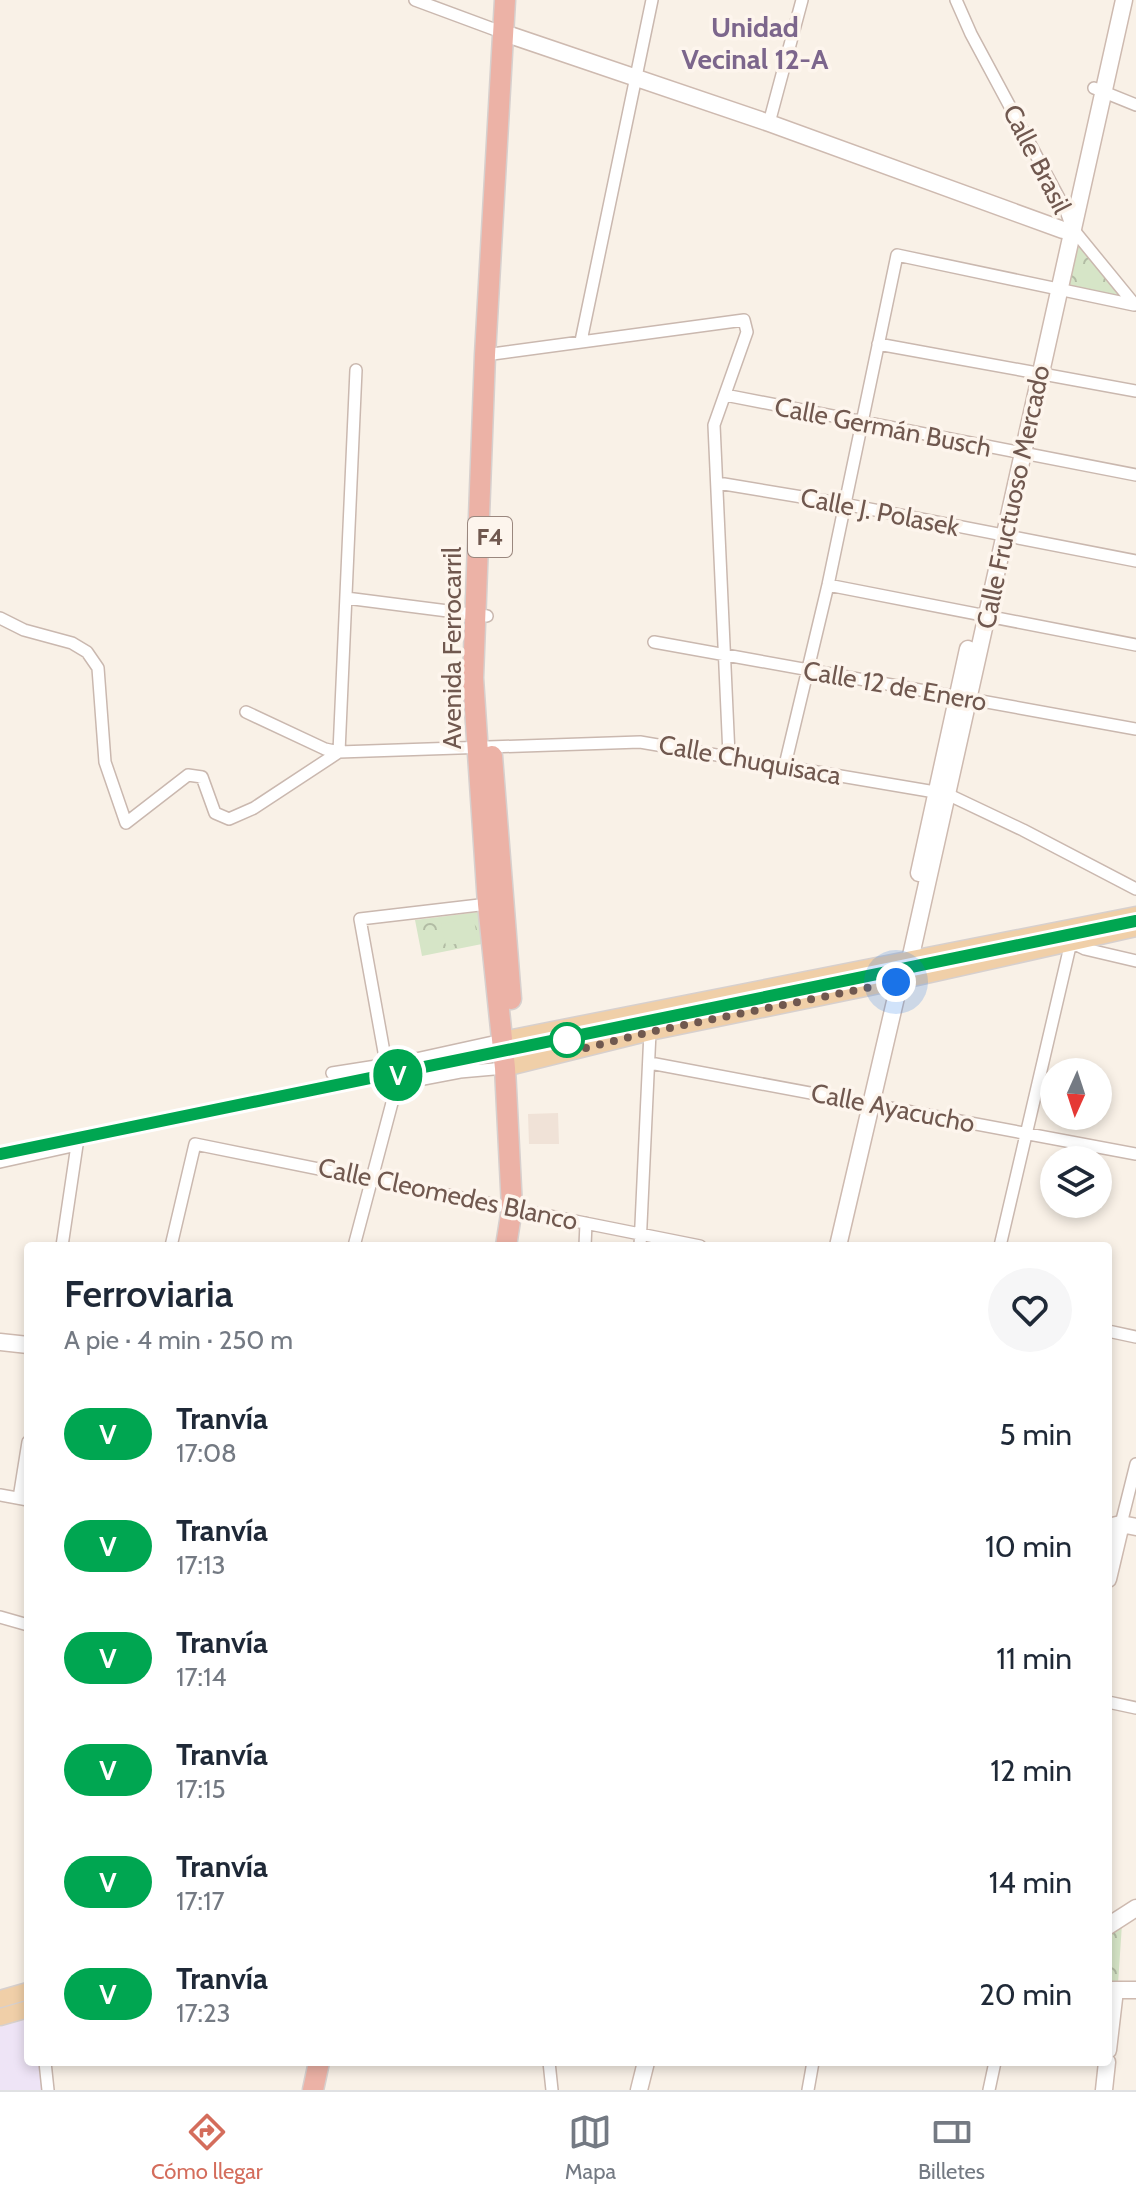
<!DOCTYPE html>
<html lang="es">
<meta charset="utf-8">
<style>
:root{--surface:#fff;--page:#f6f6f7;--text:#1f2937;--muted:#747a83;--line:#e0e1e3;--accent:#d46d5c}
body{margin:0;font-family:Cabin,sans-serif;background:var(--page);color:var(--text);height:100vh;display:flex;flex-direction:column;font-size:30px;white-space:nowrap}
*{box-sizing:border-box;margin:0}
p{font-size:26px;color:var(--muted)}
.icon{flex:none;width:44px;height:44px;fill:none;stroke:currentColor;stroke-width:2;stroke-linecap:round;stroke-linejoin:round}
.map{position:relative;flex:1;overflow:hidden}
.drawer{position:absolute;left:24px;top:1242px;width:1088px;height:824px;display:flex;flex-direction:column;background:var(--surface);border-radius:8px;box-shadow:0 4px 12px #0003}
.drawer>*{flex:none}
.badge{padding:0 16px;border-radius:26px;font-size:28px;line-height:52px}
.needle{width:52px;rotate:183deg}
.buttons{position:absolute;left:1040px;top:1058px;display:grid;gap:16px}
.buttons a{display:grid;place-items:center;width:72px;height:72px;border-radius:50%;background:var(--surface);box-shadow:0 4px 12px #0003;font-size:40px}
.you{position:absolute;width:40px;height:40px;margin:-20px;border:6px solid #fff;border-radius:50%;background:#1a73e8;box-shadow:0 0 0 12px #1a73e833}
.map>.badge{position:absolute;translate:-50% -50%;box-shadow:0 0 0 4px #fff}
.round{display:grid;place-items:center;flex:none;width:84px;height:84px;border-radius:42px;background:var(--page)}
.summary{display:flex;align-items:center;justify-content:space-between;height:136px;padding:0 40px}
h1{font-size:38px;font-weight:600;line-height:60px}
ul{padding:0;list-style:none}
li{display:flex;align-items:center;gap:24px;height:112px;padding:0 40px}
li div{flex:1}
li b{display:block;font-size:30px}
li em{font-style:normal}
li .badge{min-width:88px;font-weight:700;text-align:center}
.tabs{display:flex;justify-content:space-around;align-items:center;height:112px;border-top:2px solid var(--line);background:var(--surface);font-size:22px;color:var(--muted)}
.tabs a{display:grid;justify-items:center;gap:4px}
.tabs .selected{color:var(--accent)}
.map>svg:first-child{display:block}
.residential{fill:#f0e2d7}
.education{fill:#eee4f6}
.forest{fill:url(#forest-crowns)}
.pitch{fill:#d6e5c7}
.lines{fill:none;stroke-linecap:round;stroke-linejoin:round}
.street-casing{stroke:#cab8af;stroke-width:14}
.secondary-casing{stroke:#cebab0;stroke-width:19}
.primary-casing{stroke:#d7d0ce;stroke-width:19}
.highway-casing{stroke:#d7d0ce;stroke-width:23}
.street{stroke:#fff;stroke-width:11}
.secondary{stroke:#fff;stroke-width:16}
.primary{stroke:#f0cfa8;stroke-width:16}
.highway{stroke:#ecb2a6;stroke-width:20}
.tram{stroke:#b3a7c2;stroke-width:2}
.line-casing{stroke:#fff;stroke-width:18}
.line{stroke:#00a651;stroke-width:12}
.walk{stroke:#70584f;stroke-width:8;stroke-dasharray:0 14.4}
.stop-dot{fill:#fff;stroke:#00a651;stroke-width:4}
.labels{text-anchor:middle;stroke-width:7;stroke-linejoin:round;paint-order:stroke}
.shield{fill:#fdf5ed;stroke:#9a877e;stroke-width:2}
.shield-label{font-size:24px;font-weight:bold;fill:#70584f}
.street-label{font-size:26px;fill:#70584f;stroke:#fdf5ed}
.neighbourhood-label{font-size:28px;font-weight:bold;fill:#7c668c;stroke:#fdf5ed}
</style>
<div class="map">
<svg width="1136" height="2090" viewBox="0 0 1136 2090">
<defs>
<pattern id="forest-crowns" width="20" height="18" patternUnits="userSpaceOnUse" patternTransform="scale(2)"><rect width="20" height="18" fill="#d6e5c7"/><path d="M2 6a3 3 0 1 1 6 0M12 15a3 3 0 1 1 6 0" fill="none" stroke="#b2bca4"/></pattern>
</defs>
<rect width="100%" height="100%" fill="#f9f1e7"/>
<path class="residential" d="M558,1113L559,1144H529L528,1114Z"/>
<path class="education" d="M28,2019V2062H39L42,2090H0V2027Z"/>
<path class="forest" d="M1075,244H1079L1121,294L1120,296L1067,287Z
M479,912L482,944L422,956L415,920Z
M1122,1924L1118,1984H1108V1933Z"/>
<path class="pitch" d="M473,917L478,939L446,946L441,924Z"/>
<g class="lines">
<g class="street-casing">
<path id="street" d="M415,0L504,33
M956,0L971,34L1066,211L1072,228L1135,305
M1094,88L1136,105
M769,123L802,0
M581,341L652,0
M878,344L1136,391
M485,355L744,320L747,332L714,425L729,755
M725,395L1136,475
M718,483L844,504L1136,561
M828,585L1136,645
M346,598L487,616
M0,618L24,630L72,643L87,652L98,668L105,762L126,823L188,775L202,777L215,813L229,819L254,808L339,752
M654,642L1136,729
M246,712L325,749L339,752L640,742L935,792L947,794L1023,830L1136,889
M339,752L356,370
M785,765L828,585L897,255L1134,305
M386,1063L360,919L488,904
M650,1063L1136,1154
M332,1073L402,1062L502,1040
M0,1162L77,1145L62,1246
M525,1211L700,1246
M171,1246L195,1144L512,1208
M354,1246L397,1084L460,1072L505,1068
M585,1246L586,1223
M640,1246L650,1032
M1000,1246L1071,942L1085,949L1136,961
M1108,1331L1136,1337
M0,1495L28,1500
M19,1498L28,1442
M1121,1524L1136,1464
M0,1617L28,1625
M1108,1702L1136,1708
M45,2062L48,2090
M549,2062L552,2090
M808,2090L813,2062
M989,2090L995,2062"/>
</g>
<g class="secondary-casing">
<path id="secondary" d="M504,33L769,123L1063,230L1072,228
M919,873L968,649
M838,1246L897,993L904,980L910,960L1124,0
M0,1342L28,1345
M1108,1527L1121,1524L1136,1527
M1108,1579L1121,1524
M1108,1926L1136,1908
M1108,1990H1136
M1108,2050L1115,1990
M639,2090L646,2062
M1104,2090L1107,2062"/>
</g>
<g class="primary-casing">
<path id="primary" d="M502,1040L1136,915
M505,1068L650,1032L904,980L1136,928
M0,1999L28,1991
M0,2017L28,2009"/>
</g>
<g class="highway-casing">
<path id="highway" d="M505,0L485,355L473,678L488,904L505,1068L512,1208L506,1246
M492,756L511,999
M313,2090L319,2062"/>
</g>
<use href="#street" class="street"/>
<use href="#secondary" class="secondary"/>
<use href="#primary" class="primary"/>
<use href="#highway" class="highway"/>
<path class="tram" d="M0,1154L1136,921"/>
</g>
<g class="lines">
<g class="line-casing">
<path id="line" d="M0,1154L1136,921"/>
</g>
<use href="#line" class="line"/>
<path class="walk" d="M567,1040L570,1052L650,1032L896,982"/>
</g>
<circle class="stop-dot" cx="567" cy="1040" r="16"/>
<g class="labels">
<rect class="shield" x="468" y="517" width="44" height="40" rx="6"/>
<g class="shield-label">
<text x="490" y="545">F4</text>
</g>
<g class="street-label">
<text transform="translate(1037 159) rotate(63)" y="9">Calle Brasil</text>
<text transform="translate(883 427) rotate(11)" y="9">Calle Germán Busch</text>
<text transform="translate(1013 497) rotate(-78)" y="9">Calle Fructuoso Mercado</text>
<text transform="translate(880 512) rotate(11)" y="9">Calle J. Polasek</text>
<text transform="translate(452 648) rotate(-90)" y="9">Avenida Ferrocarril</text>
<text transform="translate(895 686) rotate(10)" y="9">Calle 12 de Enero</text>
<text transform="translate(750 760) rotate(10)" y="9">Calle Chuquisaca</text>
<text transform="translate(893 1108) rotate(11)" y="9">Calle Ayacucho</text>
<text transform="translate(448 1194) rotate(12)" y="9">Calle Cleomedes Blanco</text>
</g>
<g class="neighbourhood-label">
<text x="755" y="37">Unidad<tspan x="755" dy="32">Vecinal 12-A</tspan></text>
</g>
</g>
</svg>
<div class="buttons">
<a><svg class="needle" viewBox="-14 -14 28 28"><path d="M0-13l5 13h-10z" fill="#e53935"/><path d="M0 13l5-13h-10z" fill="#747a83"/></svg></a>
<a><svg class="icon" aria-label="layers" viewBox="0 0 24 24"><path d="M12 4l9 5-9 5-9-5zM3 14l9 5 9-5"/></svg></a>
</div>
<div class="you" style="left:896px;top:982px"></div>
<b class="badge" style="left:398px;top:1075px;background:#00a651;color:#fff">V</b>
<section class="drawer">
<div class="summary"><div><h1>Ferroviaria</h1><p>A pie · 4 min · 250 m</p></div><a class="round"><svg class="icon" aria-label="heart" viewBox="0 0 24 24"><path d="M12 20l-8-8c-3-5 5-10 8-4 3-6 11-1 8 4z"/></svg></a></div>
<ul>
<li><span class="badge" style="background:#00a651;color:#fff">V</span><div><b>Tranvía</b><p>17:08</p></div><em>5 min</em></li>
<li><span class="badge" style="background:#00a651;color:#fff">V</span><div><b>Tranvía</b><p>17:13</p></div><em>10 min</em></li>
<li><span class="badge" style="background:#00a651;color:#fff">V</span><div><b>Tranvía</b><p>17:14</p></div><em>11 min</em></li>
<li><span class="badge" style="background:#00a651;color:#fff">V</span><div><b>Tranvía</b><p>17:15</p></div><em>12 min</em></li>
<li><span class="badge" style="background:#00a651;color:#fff">V</span><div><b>Tranvía</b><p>17:17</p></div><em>14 min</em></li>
<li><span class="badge" style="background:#00a651;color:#fff">V</span><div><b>Tranvía</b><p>17:23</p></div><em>20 min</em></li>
</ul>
</section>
</div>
<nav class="tabs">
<a class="selected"><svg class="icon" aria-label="directions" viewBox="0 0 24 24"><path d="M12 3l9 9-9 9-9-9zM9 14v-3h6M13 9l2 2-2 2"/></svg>Cómo llegar</a>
<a><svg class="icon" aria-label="map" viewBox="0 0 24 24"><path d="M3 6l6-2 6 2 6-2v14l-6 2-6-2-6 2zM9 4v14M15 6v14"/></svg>Mapa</a>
<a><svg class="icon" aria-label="tickets" viewBox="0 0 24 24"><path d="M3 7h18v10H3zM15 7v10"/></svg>Billetes</a>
</nav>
